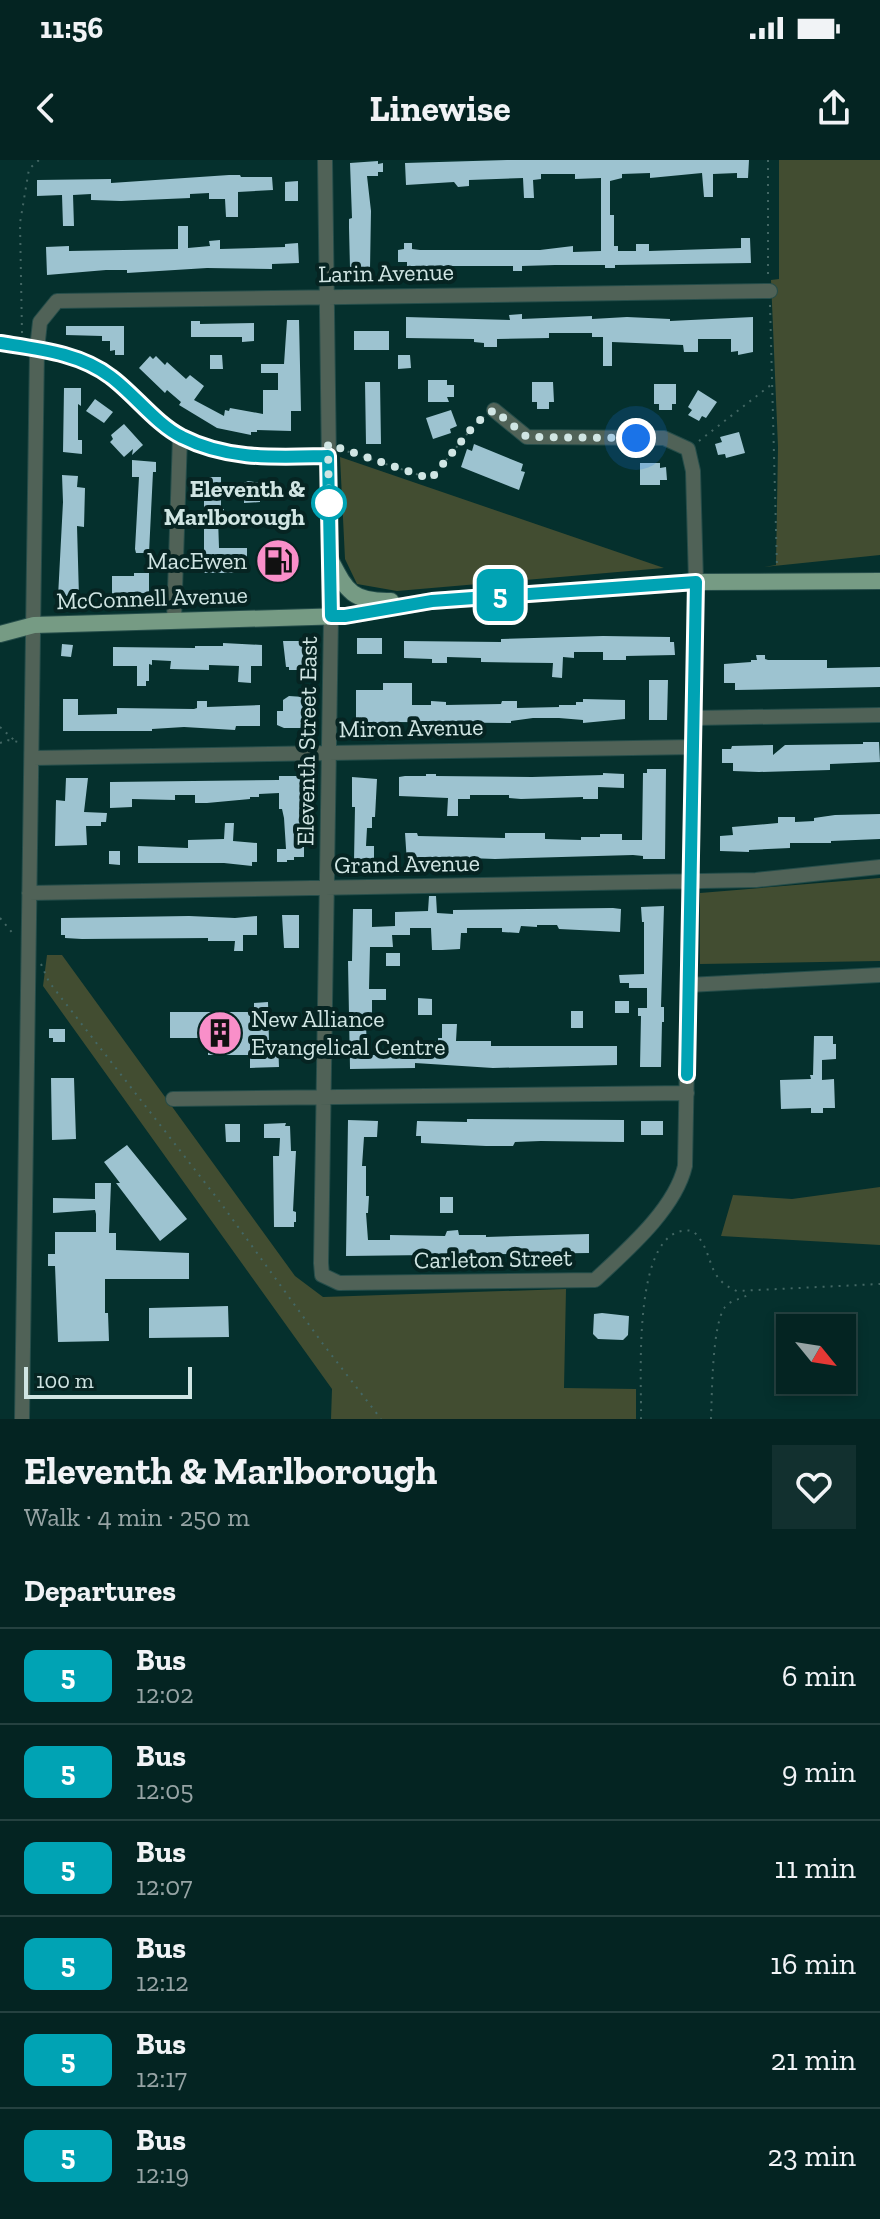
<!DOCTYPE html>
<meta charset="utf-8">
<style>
:root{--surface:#042422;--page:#12302f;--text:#f1f3f6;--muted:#97a4a5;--line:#254140}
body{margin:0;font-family:"Zilla Slab",serif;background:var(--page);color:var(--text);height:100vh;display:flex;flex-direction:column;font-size:30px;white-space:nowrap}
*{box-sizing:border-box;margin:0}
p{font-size:26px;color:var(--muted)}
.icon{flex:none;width:44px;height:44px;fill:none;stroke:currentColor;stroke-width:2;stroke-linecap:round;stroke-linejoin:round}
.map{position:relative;height:1259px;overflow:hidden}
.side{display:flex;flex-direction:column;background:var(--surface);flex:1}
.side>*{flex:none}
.badge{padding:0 16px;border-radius:12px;font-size:28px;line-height:52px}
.needle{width:52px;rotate:120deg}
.tools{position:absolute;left:776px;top:1154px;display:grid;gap:16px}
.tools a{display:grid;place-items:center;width:80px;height:80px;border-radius:0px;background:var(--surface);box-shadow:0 4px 12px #0003,0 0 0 2px var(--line);font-size:40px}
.scale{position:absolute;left:24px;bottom:20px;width:168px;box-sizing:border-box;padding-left:8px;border:4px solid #d0e5e3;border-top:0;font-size:22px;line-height:28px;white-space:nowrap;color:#d0e5e3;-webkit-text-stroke:6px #062422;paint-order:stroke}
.you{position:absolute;width:40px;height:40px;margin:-20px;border:6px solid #fff;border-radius:50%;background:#1a73e8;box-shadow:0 0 0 12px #1a73e833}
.map>.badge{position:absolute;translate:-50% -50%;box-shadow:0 0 0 4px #fff}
h2{padding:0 24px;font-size:30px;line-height:72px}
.round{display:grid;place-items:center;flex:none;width:84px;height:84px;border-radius:0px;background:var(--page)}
.headline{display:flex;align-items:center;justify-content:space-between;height:136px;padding:0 24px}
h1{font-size:38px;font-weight:700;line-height:60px}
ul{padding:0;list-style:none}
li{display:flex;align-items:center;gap:24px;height:96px;padding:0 24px;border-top:2px solid var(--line)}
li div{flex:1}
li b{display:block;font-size:30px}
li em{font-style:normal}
li .badge{min-width:88px;font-weight:700;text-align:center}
.status{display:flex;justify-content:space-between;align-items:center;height:56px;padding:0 40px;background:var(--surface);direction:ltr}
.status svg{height:22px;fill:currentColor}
header{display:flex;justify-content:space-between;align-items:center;height:104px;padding:0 24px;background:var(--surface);font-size:36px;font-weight:700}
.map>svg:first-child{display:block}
.green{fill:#424d31}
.building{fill:#9dc3d0}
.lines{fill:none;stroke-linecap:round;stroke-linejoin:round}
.minor-casing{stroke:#254d4a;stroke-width:16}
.major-casing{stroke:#254d4a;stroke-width:18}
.path{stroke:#436764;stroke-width:2;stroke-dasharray:2 6;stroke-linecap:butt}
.minor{stroke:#506257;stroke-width:14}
.major{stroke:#769b84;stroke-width:16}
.line-casing{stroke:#fff;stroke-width:18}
.line{stroke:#00a3b4;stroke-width:12}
.walk{stroke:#d0e5e3;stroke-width:8;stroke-dasharray:0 14.4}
.stop-dot{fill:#fff;stroke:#00a3b4;stroke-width:4}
.labels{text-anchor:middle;stroke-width:8;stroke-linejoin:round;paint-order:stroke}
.street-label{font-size:24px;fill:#d0e5e3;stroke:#062422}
.stop-label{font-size:24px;font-weight:bold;fill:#d0e5e3;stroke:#062422;text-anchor:end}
.poi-label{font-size:24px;fill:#d0e5e3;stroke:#062422;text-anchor:end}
</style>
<div class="status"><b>11:56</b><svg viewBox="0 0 49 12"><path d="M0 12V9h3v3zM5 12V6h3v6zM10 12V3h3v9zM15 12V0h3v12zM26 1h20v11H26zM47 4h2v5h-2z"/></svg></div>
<header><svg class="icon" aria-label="back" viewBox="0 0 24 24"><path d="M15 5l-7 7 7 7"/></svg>Linewise<svg class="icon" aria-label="share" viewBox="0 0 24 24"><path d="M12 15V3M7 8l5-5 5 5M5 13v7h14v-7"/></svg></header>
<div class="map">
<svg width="880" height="1259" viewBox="0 0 880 1259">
<rect width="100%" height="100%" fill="#05302d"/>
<path class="green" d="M779,0H880V395L764,407L776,405L778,287L771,120L779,119Z
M340,297L664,408L397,431L357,424L345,399Z
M880,718V801L700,804V733Z
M47,795H62L295,1116L323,1137L566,1129L564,1228L636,1229V1259H331L332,1229L43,826Z
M880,1027V1085L721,1076L733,1035L792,1039Z"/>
<path class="building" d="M507,0H749L748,18H737V13L713,14V37H704L702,13L650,18V13L622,14V18L610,21V55H614V86H618V91H636V84H649V91L741,88V78H750L751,103L615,105V108H605V105H555L522,106V111H513V106H407V102H398V90L404,89V83H412V89L420,90H540L573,86V92L601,91V18L575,19V14H541V19L533,20L534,38H524L523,18L469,20V26L458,27L454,22L406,25L405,3Z
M378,1V4L383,3V12H378V16H367L371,51L370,109H353L350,108L349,68V59L352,58L350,3Z
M229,15H240L241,17H272L273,30L238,32V57H226L225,39H209V33L190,34V38L121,41L91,40V34L73,35L74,66H63L62,35L37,36V20L111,19V23Z
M298,21V41H285V22Z
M178,66H188V88L210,86L209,81L220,80V89L285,87V84L298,83L299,103L272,104V109L207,108L127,113V110H106L47,115L46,87L69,86V91L178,89Z
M522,154V159L592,156V159L627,157L670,159V161L753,157V192L738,195V191L731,192V179H698V192H684L683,185L612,182V206H603V177H592V173H549V178L497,179V187H484V183L474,182V179L406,178V157L510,160L509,155Z
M287,160H299L301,251H291V271L257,270V272H251V275L217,268L179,245L181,242L167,230L165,233L139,208L150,196L153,199L156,196L165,205L167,202L186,219L190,215L204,226L194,240L224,256L225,250L229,251L230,248L263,254V230H278V213H261V204H284Z
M191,161H200V164L254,163V181L242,182V177H191Z
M66,166H124V195H115V190L110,191V181H102V176L66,175Z
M354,171H389V190H354Z
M210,195H222L223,209H210Z
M398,195H410L411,208L398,209Z
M428,220H447V225H454V237H447L449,242H428Z
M365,222H380L381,284H366Z
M532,222H553L554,242H549V249H537V242H532Z
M654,224H676V244H672V250H659V244H654Z
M64,228H81V246L78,244V280H82V294L63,292Z
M698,230L717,242L706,258L702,256L699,261L688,255L692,250L688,247Z
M95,239L113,252L104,263L86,251Z
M451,250L457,266L450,269L451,273L433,279L426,258Z
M124,264L143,285L132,295L133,289L124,297L110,282L113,279L111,275Z
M739,272L745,293L726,298L725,294L718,295L715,284L722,282L720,277Z
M474,284L523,304L521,311L525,312L519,330L461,307L467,289L472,291Z
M132,300L156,302V312H153L149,393H136L135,389L139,317H132Z
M640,303H660V308L666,307L667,320H660V325H640Z
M62,315L78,316L77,327L85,328L84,367L77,366L79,437H58L63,342Z
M204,317H221V350L224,349V358H218L219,388H247V413H204Z
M248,321L260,323V342L244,343V323Z
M273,380H286V417L273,418Z
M134,413H149V433L112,434V416H134Z
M603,476L670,477V482H674L675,495L626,496V500H603V492H574V498L563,497L562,518L552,517L553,503L481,502V498L447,497V503H432V499L404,498V481L501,482V479Z
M357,478H382V494H357Z
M283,481H305V499H310V510H289V507H286Z
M223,483L262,485V506H251V523L238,522L239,506L209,505V510L170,509L171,501L152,500V505L149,504V521H146V526H137V506H113V487L195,488V486H223Z
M62,484L73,485L71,497L61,496Z
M756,495H765V499L768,500H827V508L880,507V527L735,530V523H724V504L751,502V500H757Z
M649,520H668L667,560H649Z
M383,523H412V545H431V541L446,542V545L501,544L502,541H517V548L559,547V545H576V542H583V539L625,540V559L583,563V560L559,558H533L511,561V563L396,562V567L356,566V530H383Z
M289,536L304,537V568H284L277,565V551H283V540Z
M63,539H78V555L117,554V548L194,549L197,548V541H207V547L260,545V566H236L235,570L184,567L152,569V571H63Z
M863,582H879L880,602L830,604V610L759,612L733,611V603H722V589H731L732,586L773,585V595L785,585L863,584Z
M647,609H666L665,699H643V696L633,695L495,699L443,697L419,698L417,702L407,703L405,673H417L418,676L505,678V673H545V679L581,680V677H600V674H622V680H642L643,613H647Z
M603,613L624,614V628L598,627V639H583V637L521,639L509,638V635H470V639H458V656H447L448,638L399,636V617L405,616H426V614H436V616L532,617L603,615Z
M279,616H301V649H305V670H297L298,687H304V697H294V700H287V702H277V689H286L284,658L282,649H279V633L259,634V637H250V639L207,643H195V635H175V640L132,639V647L110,648V622L279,620Z
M352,617L377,619L375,657H372V668H367L366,686H374V700L354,701L355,647H352Z
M66,618H88L84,652L107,653L106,662H101V666H86L87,685L55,686L56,640L65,641Z
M880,654V679L831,681V683H790V688L749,690V692L720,691V676L733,675L732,667L778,663V657H795V662L814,661V658L835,655Z
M225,663H234L233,681L257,683V702H252V706L224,703H138V686L188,688V680L224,679Z
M109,691H120V705L109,704Z
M429,736H436L437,753L453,754V750L613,748L621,749L620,772L559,769L557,765H537V767L521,766L519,773L502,772V768H467V773H461L460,789L442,790H432L431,768H410V775H392L393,787H370L369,829H386V840H372V854H370L369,863H366L367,895H392V888L424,886V881H438V878H442V864H457L456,881H491V886H617V905L493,908L415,903V908L350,909L348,801H352L353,749H372V767L395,766V752L428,751Z
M664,746L661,847H664V862H662L661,907H640L641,856H638V848H647V828H629V823H620L619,815L644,814V762H642L641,747Z
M282,755H299V788H284Z
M189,756L235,758L257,756V775H243V791H234L235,781H208V778L82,779L65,778V775H61V758Z
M386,793H400V806H386Z
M418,838L432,839V855H418Z
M615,841H629V853H615Z
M268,842L269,882L278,881L279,907L250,908V895H208V878H170V852H249V848H254V843Z
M571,851H583V868H571Z
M49,869H65V882H53V878H49Z
M814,876H833V884H836V899L822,900V920L834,919L835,948H823V953H811V948L781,949L780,920L811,919L810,915H813Z
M51,918H74L76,979L52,980Z
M467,959L624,960V982L541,981L515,982L513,986H486L421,983V976H416L417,961L467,962Z
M348,960L378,961L377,977H364L362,1006H366V1036H369L368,1053H366L368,1080H390V1075L445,1076L447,1071L458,1070L459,1075H486V1077L589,1074V1093L346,1096Z
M641,961H663V975H641Z
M286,963L285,966H290L291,991H296L293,1051L296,1052V1062H294V1067H274L273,996H279L280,978H264V964Z
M225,964H240V982H226Z
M127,985L187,1059L160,1081L116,1023H120L104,1002Z
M95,1023H111L109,1073H116V1090L189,1093V1119H105V1153H108L109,1181L58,1182L55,1106H48V1094H55V1072H96V1054L95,1050L53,1053V1038L95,1039Z
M440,1037H453V1053H440Z
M228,1146L229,1177L149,1178V1148Z
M602,1153L629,1156L628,1175L623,1180L598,1179L593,1174L594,1154Z"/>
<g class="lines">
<g class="minor-casing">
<path id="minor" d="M325,0L331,456L321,1103L322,1115L339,1123L595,1120C627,1090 675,1049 685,1006L696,422L693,311L688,289L664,278L527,277L494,250
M0,183C38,189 80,193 111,217C134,234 157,265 182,277C228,301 278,297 328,296
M174,461L180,276
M694,558L880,555
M33,598L694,587
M29,733L756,720L880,707
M688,825L880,815
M173,939L687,933
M22,1259L37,189L40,162L57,141L770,131"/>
</g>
<g class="major-casing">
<path id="major" d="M331,401C347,432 353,442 391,441
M0,474L34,465L345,456L432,441L696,422L880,421"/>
</g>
<path class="path" d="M768,0V119
M770,145L777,407
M22,173L20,63L29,9L39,0
M699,281L772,224
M340,289L431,319L476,263L484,257
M0,567L14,580
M0,583L7,580L19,582
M0,758L15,776
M41,804L49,822L220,1042L323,1184L381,1259
M641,1259C642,1222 630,1060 693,1071C716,1093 704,1118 737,1131L880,1124
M711,1259C712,1235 712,1164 725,1147C732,1138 745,1140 750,1132"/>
<use href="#minor" class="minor"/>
<use href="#major" class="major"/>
</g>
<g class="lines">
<g class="line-casing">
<path id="line" d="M0,183C38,189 80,193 111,217C134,234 157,265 182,277C229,301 278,297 328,296L331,456H345L432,441L696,422L687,915"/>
</g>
<use href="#line" class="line"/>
<path class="walk" d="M329,343L328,284L431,319L476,263L494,250L527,277L636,278"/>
</g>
<defs>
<g id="fuel-disc" transform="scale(2.3)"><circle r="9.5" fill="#f98fc9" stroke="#062422"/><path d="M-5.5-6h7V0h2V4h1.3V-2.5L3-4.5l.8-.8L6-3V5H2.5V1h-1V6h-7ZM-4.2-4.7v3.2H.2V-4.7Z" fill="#111"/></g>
<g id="building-disc" transform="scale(2.3)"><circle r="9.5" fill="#f98fc9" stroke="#062422"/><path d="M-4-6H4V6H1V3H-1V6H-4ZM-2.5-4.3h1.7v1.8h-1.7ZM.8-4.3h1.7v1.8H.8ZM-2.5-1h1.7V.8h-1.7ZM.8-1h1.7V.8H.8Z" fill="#111"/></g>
</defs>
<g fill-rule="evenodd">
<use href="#fuel-disc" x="278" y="401"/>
<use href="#building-disc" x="220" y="873"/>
</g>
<circle class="stop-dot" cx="329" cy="343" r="16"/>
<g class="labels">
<g class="street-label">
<text transform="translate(386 113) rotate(-1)" y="8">Larin Avenue</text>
<text transform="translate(152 438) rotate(-2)" y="8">McConnell Avenue</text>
<text transform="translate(411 568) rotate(-1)" y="8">Miron Avenue</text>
<text transform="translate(307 581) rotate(-89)" y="8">Eleventh Street East</text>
<text transform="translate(407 704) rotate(-1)" y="8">Grand Avenue</text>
<text transform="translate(493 1099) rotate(-1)" y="8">Carleton Street</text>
</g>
<g class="stop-label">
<text x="305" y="337">Eleventh &amp;<tspan x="305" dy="28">Marlborough</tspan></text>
</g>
<g class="poi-label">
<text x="247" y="409">MacEwen</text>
<text x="251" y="867" text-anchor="start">New Alliance<tspan x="251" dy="28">Evangelical Centre</tspan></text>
</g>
</g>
</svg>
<div class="tools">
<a><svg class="needle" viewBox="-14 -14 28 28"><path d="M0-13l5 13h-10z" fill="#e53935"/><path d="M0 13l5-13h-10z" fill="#97a4a5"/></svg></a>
</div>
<div class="scale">100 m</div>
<div class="you" style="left:636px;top:278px"></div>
<b class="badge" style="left:500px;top:435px;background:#00a3b4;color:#fff">5</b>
</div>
<section class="side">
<div class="headline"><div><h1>Eleventh &amp; Marlborough</h1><p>Walk · 4 min · 250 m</p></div><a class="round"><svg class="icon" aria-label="heart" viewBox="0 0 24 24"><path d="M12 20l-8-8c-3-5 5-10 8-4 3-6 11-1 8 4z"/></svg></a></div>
<h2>Departures</h2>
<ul>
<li><span class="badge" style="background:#00a3b4;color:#fff">5</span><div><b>Bus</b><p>12:02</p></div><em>6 min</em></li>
<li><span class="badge" style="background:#00a3b4;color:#fff">5</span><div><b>Bus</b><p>12:05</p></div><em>9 min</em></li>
<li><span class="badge" style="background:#00a3b4;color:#fff">5</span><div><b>Bus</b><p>12:07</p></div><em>11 min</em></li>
<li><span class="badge" style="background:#00a3b4;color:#fff">5</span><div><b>Bus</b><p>12:12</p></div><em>16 min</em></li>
<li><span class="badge" style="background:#00a3b4;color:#fff">5</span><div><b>Bus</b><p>12:17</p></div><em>21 min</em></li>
<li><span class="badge" style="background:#00a3b4;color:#fff">5</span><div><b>Bus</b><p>12:19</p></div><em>23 min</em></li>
</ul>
</section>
